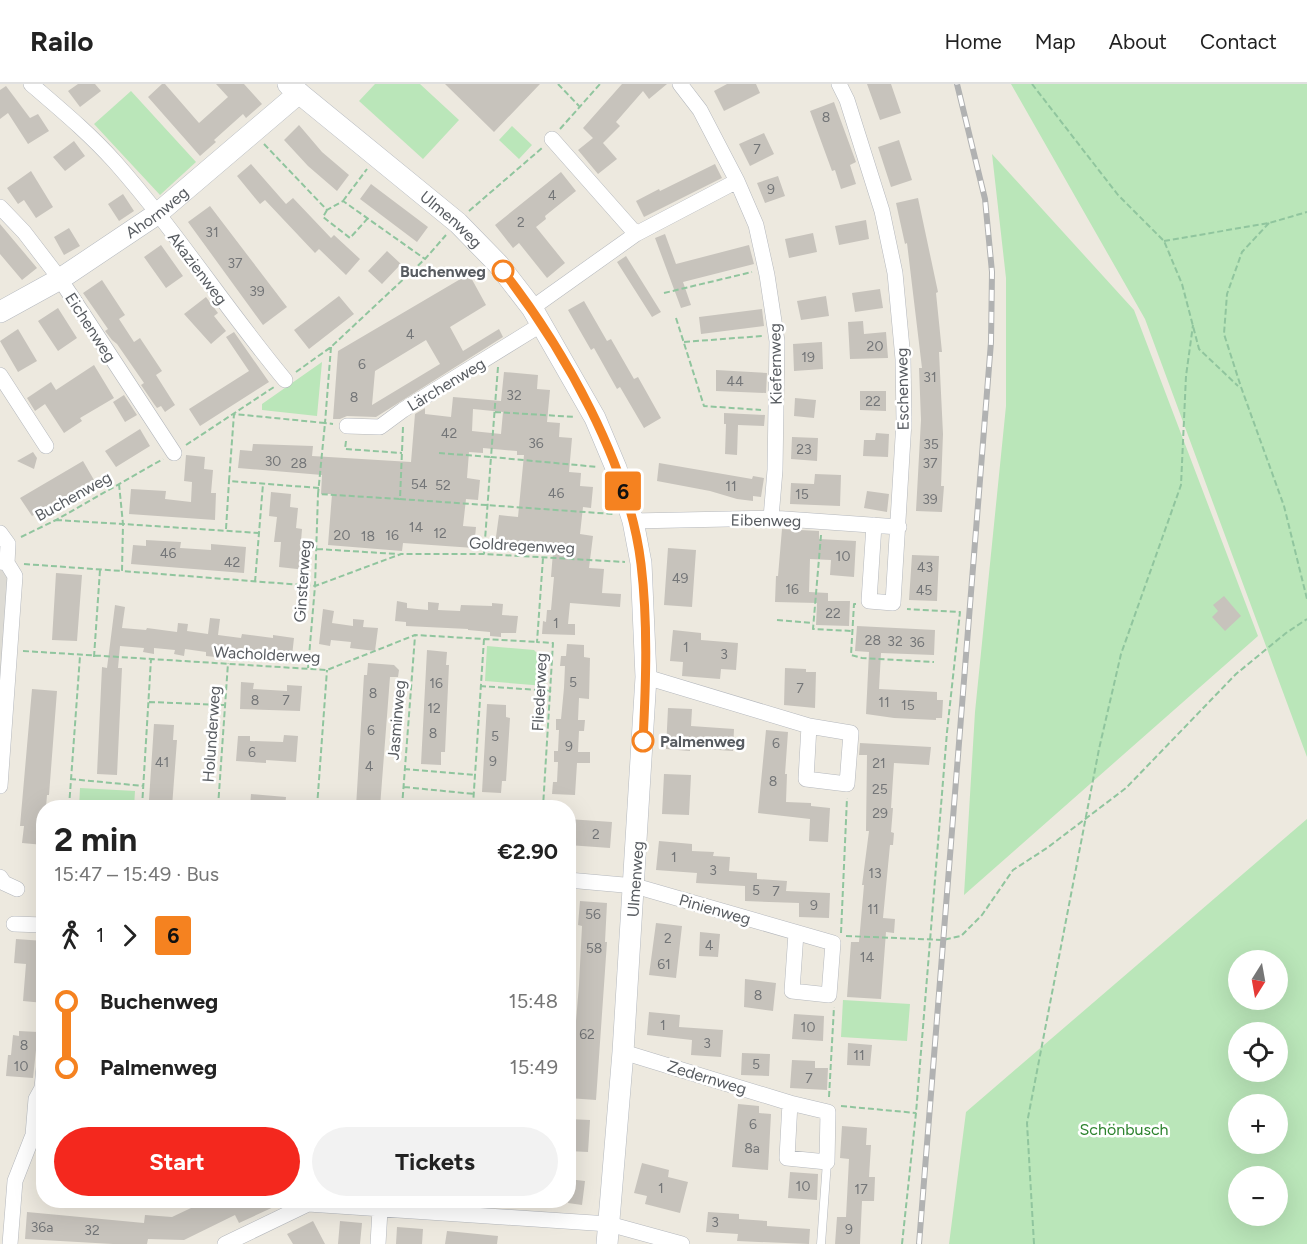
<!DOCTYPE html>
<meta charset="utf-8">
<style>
:root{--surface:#fff;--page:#f2f2f2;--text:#222;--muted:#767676;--line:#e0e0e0;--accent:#f4281e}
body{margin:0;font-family:Figtree,sans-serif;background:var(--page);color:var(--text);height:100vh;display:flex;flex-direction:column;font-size:22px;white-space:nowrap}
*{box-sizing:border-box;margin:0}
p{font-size:20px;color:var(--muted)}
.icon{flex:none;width:33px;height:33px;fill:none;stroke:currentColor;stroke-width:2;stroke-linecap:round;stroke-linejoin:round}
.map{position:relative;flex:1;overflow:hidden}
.panel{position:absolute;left:36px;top:716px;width:540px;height:408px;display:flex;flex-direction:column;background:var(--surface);border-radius:24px;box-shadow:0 6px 24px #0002}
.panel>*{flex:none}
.badge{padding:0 12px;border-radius:4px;font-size:21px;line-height:39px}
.needle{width:39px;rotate:191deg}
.buttons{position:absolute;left:1228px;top:866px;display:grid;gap:12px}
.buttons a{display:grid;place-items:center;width:60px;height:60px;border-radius:50%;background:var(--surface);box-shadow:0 6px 24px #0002;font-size:30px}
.map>.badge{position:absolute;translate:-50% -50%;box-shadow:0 0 0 3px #fff}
.legs{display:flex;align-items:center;gap:9px;height:66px;padding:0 18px;font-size:20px}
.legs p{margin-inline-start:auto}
.headline{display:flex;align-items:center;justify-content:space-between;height:102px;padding:0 18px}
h1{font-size:33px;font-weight:700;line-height:45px}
.primary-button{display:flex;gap:12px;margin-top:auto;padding:12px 18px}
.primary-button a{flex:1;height:69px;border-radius:36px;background:var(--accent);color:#fff;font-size:24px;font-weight:700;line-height:69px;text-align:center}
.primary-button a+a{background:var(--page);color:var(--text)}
ul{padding:0 18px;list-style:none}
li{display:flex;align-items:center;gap:21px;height:66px;font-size:22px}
li i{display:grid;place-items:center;width:9px;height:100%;margin:0 8px;background:currentColor}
li i::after{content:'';width:15px;height:15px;margin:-8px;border:4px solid;border-radius:50%;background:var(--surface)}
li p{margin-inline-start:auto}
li:first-child i{background:linear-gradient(#0000 50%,currentColor 0)}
li:last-child i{background:linear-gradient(currentColor 50%,#0000 0)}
header{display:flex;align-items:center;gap:36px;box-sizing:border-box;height:84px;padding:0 30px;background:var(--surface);border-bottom:2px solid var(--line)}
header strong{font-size:28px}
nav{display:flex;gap:33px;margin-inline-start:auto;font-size:21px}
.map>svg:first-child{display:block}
.industrial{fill:#dddbd4}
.green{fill:#bae6b9;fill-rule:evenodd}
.building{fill:#c7c3bc;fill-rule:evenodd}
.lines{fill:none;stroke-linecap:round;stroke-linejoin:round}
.lane-casing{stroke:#b5b8bd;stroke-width:9}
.street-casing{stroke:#b5b8bd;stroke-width:16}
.secondary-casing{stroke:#b5b9bf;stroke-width:22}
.path{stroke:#90c59e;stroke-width:2;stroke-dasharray:6 3;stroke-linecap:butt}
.lane{stroke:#fff;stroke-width:8}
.street{stroke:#fff;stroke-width:15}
.secondary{stroke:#fff;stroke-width:21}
.rail-casing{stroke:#b1b2b2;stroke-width:6}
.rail{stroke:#fff;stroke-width:4;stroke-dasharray:11;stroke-linecap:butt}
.line-1-casing{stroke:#fff;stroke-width:14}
.line-1{stroke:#f58220;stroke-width:9}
.stop-1-dot{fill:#fff;stroke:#f58220;stroke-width:3}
.labels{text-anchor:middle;stroke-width:5;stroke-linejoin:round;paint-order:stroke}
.number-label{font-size:14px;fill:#747678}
.street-label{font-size:16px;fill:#585c61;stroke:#fff}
.stop-label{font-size:16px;font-weight:bold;fill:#585c61;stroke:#fff;text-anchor:end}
.park-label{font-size:16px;fill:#2e832f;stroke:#fff}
</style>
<header>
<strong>Railo</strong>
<nav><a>Home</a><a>Map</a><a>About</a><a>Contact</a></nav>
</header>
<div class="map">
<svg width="1307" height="1160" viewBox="0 0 1307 1160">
<rect width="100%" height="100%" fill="#ede9df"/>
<path class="industrial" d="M0,486H7L11,495L6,590L0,589Z"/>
<path class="green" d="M375,0H420L459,36L423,75L359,17Z
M1011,0H1307V673L1145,235Z
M131,7L196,78L160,111L94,40Z
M512,42L532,61L519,75L499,56Z
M992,70L1134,226L1258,552L964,811L975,628L1006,322V194Z
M322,278L317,332L262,326V320Z
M487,562L534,566L546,578L545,602L485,597Z
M80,704L135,707L134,723H79Z
M1307,735V1160H949L966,1028ZM1239,876H1278V915H1239ZM1239,948H1278V987H1239ZM1239,1020H1278V1059H1239ZM1239,1092H1278V1131H1239Z
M843,916L910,920L907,957L841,953Z"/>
<path class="building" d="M78,0H95L101,7L80,23L68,7Z
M162,0H165L199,39L228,13L216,0H244L262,20L246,34L243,30L214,56L216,58L200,72L148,13Z
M445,0H540L494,48Z
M622,0H667L649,15L643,7L616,38L620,42L603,59L617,75L598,90L578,66L593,54L583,44Z
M727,0H756L760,9L724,27L714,7Z
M867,0H891L901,29L880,36Z
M6,2L30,34L38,30L49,47L28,60L8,29L0,35V6Z
M834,18L856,78L850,81L856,100L841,105L835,86L832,87L810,27Z
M299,41L322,68L349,91L337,107L308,82L284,56Z
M764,49L774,70L750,82L739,60Z
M899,56L912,96L891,103L878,63Z
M74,57L85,72L65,87L53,73Z
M251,80L286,120L293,114L331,154L334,151L360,175L346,191L319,165L315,169L265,116L260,120L237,92Z
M715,80L722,94L644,133L636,117L659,105L660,107Z
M31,87L53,123L36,134L24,116L18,120L7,104Z
M561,88L576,107L545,132L546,135L536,143L565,179L547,194L519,159L513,164L495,141Z
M778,92L785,112L765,119L757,99Z
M371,100L428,143L417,158L360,115Z
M123,110L134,127L119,137L108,120Z
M918,114L938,208L936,209L942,268H939L943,350L941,402H944L942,428L916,427L921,336L919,284H922L907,159L905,160L896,119Z
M210,122L287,223L263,241L188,138Z
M866,136L869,155L839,161L835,142Z
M0,140L37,184L22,196L0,170Z
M69,144L80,162L64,171L54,153Z
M813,149L817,168L789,174L785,155Z
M665,150L676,180L749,161L754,180L683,198L691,221L681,224L655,154Z
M161,161L183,192L166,204L144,173Z
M387,167L401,180L382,200L368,187Z
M626,172L661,228L652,233L617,178Z
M469,190L486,221L450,243L463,267L499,245L503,253L376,333L347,332L340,335H333L338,267ZM426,256L440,280L372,321L375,287Z
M102,196L125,231L119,235L134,258L140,254L162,287L156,291L175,321L165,328L161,322L157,324L154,320L141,301L144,299L117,260L112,256L105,247L108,245L83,209Z
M880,205L883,224L855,228L852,209Z
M339,212L354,230L309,265L294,246Z
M826,212L829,232L801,236L797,217Z
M206,213L218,229L214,232L226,247L211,260L184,230Z
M584,217L607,257L611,255L634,295L638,293L661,334L644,344L620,303L617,305L594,264L591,266L568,226Z
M58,224L77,254L58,267L38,237Z
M762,225L764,242L701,250L699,233Z
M863,237L864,250L886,248L888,274L850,275L848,238Z
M18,245L37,277L18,288L0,257Z
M234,248L269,298L200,342L189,325L249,287L226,253Z
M822,258L823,285L794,287L793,260Z
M94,281L114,314L80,334L82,337L64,349L45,320L35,327L27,314L51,298L56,306Z
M716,286L767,289L766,309L716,307Z
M504,288L538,291L537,305L550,306L547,338L560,339L559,353L572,354L569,388L581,389L580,402L593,403L591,424L583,423L580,450L593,452L589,484L604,485L602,509L621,510L620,523L570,519L568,540H575V551L542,550L543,537L546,538L547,526H551L554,493H551L553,468L513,465V463L495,460L499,431L518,433L524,371H517V367L483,364V369L469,368L467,394L480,396L478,416L466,415L463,442L476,443L474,464L403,459L402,467L328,461L332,410H321L322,391L238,384L240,366L252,367L253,360L313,362L312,372L411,378L415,330L425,324V330L451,333L453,313L501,317ZM473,325L503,328L501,350L472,347Z
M860,307H886V327L860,326Z
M124,311L137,331L125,338L113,318Z
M795,314L816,316L814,334L794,332Z
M724,329L765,331L764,342L738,341L737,371L725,370L726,340H724Z
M140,345L150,362L116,383L105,367Z
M876,349L889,350L888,373L863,372L864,356H875Z
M792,353L818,354L817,377L791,375Z
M33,368L37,374L34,385L17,377Z
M186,371L205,373L204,385L213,386L211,409H216L215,436L129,430L131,405L166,407L165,415L191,418L192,398L184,397Z
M83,377L94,396L32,432L20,414Z
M659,379L752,395L753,392L764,394L761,413L753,412V417L737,415L710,407L657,397Z
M815,390L841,391L840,422L790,420L791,399L814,400Z
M867,407L889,410L887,428L864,424Z
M271,408L291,410L290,423L298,424L296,444L302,445L300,469L308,470L306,486L279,483L281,458H274L277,433L269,432Z
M782,445L819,447V455L856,457L854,493L830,491L831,476L810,475L809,508L828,509V517H850L849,542L816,541L817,519L775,518L776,492H778Z
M146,456L181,458L180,464L211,466V460L246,463L244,489L131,480L133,461L146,462Z
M668,464L696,466L692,523L664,521Z
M912,471L939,472L937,517L909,516Z
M56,489L82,491L77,557L52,556Z
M1224,512L1241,532L1225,547L1212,533L1218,527L1213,521Z
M397,517L407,519V524L428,526V518L439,519L438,526L460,527L461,521L492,522V519L503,520L502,531L518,532L516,549H501V553L490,552V548L468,546V545L406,542V538L395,537Z
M115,521L125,523L122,544L146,546L147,544L177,548L178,539L188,540L187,547L208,550L210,534L220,535L218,551L241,554L242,550L273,554V551L294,554L292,572L280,571V577L270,576V572L249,570L248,576L238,574L239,571L217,569L216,573L206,572V568L185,565L184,572L174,570L175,566L154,564V570L143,568L144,564L120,562L118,584H122L117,691L97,690L102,583L107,584Z
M323,525L334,527L332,539L353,542V535L364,536L363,543L378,544L375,567L350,564L351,558L331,556L330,562L319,560Z
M857,542L935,546L934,571L881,569L879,605L937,608V616H943L942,634H936V636L894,634L866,630L869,568L855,567Z
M673,546L701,549V556L738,559L736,586L721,585L720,595L682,592L683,578L670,577Z
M567,560L584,561V573L590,574L589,615L579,614L578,636H585L584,647H579L578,668H590V679H577L575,711L552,710L553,698H557L558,678H554V667H558L559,646H556V635H561L564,604L565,582H560L561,572H566Z
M427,566L447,568L446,581H449L445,668H441V681L421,680Z
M368,579L394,581L399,586L398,593H390L380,723H356L364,591H367Z
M785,584L806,585V588H816L815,624L784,621Z
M241,598L254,599L253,605L287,607V601L302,602L300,627L240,625Z
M32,605L57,607L49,711H47L46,723H44V761L22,759L24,742H20Z
M487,620L506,621V633L510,634L506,697H502L501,709L482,708Z
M668,624L692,625L691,642L734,645L733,667L690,664V667L666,665Z
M154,640L174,641L173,656H177L172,723H153V716H149Z
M766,646L788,648L785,690H787L786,718L811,719V722L830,724L828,758L809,757L810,735L758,729Z
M284,651L298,652L296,678L266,676V679L236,677L238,652H250V657L283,658Z
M860,659L931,663L929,681L894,679L891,724H893L891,748L894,749L893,761H890L883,834L895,835L894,849L886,848L881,915L847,913L851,858H859L864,801H862L869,747H866L867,671H859Z
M664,690L691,691L689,731L662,730Z
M251,710L286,713L285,723H250Z
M568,735L612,738L610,764L568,761Z
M659,757L692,760V767L714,768L713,772L730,773L729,787L757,789V795L787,797L786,807L830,809L829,834L799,833V819L745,817V802L696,799L697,789L656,786Z
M580,817L607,819L605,858H607L596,1016L568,1014L569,985H572L579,901L582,842L578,841Z
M656,839L682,842L676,894L649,891Z
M700,848L720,850L718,873L699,872Z
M16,855L44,857V919L23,917L26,880L14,879Z
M745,895L776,899L773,927L744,923Z
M649,928L680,931L679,943L723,946L721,973L691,971L692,956L647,951Z
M794,930L824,932L823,957L792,955Z
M19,947L38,948L33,994L6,992L8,971H11L13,951L19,952Z
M848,959L872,961L870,982L847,981Z
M742,969L770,970L769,992L741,991Z
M792,976L815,977V984H828L827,1006L790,1004Z
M738,1020L759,1022V1029L771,1030L768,1086L732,1083Z
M568,1035L590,1036L588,1068L568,1067Z
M842,1042L867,1044L866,1061H871L869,1093H875L874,1117H862L860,1160H835L837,1133H846L849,1075L840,1074Z
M642,1079L669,1086L668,1093L688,1098L680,1129L645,1120L647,1112L634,1109Z
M790,1088L818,1090L817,1116L788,1114Z
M568,1095L585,1097L582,1121L568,1119Z
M208,1116H289L239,1139L235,1131L184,1156L148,1155L147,1160H113L25,1155L27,1128L144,1139L145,1131L172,1133Z
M708,1128L739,1130V1135L767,1137V1142L810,1145L809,1160L737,1157L738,1150L706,1148Z
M313,1137L325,1160H293L287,1150Z
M340,1137L362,1139L360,1160H338Z
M397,1143L423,1145L422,1160H396Z
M447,1147L498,1152L497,1160H445Z"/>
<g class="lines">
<g class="lane-casing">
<path id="lane" d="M821,1160L827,1078"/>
</g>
<g class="street-casing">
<path id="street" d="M31,0C60,25 89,49 115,78C176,147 226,225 285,296
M680,0L700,26L737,97L756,141L767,191L777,257L775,386L771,434
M839,0L847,16L882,127L895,189L903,275L904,337L893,519L869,517L874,441
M552,55L636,150
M0,123L24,148L60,195L174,369
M532,224L636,150L737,97
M0,291L46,362
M347,342L380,343L403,326L542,240
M633,437L771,434L899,443
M0,449L8,460L7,479L0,478
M646,593L809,642L851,649L847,700L806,695L809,642
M0,702L15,492L7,479
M0,793L4,799L17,805
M568,796L635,802L833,859L829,911L792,907L796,849
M14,840L44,841
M623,968L790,1019L828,1028L827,1078L787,1074L790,1019
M10,1160L15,1097L33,1051L36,1015L42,1004L44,983
M225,1160L308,1120L609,1140L682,1160
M378,1160L380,1126"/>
</g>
<g class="secondary-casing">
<g id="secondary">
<path id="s1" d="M288,0L458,139L498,180L532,224L595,334L616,384L633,437L641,479L646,593L623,968L607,1160"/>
<path id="s2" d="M0,228L60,195L157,130L299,9"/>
</g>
</g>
<path class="path" d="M558,0L579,22
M1032,0L1118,111L1164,157L1182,200L1199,265L1238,302
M560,45L600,0
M264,60L327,126L343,117L425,175
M343,117L367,85
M327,126L323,133L350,154L368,134
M469,127L542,64
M1269,139L1242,168L1227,210L1224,250L1241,303L1284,422L1307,515
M1164,157L1269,139L1307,128
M664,209L752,188
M676,234L704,322L761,326
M684,258L762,252
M331,263L325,339L333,340
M498,283L491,373L598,383
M296,288L331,263L425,175L446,151
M495,328L575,333
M403,343L400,415L613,430
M346,357L345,365L402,369
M186,361L274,303
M439,369L491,373L484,470
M119,400L123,440L259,449
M319,404L229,397L234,330L325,339L318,410L400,415
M56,436L123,440L122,487L315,502L401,470H484L625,478
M226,445L229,397
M821,451L813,545L853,547
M21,453L56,436L163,375
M317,465L398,470
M543,474L537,558L553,559L543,723
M24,480L122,487
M255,498L263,400
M856,520H854L851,571L862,574L934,578
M777,536L813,539
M484,555L473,721L496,723
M23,567L327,586L415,551L537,558
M94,573L100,486
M308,584L315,502L318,410
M480,602L552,607
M149,618L224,621
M404,685L475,691
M70,695L144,702
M404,703L474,710
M69,723L80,572
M142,723L151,575
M218,723L228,579
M317,723L327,586
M402,723L415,552
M841,849L847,714
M846,852L942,856L961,852L982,831L1013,786L1047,764L1126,704L1236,590L1286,549L1307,535
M829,1013L834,923
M841,1022L916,1029
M902,1160L916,1029L947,648L960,528L907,525
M1034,1160L1027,1039L1099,665L1121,570L1181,401L1186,292L1193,241"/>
<use href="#lane" class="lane"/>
<use href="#street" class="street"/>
<use href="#secondary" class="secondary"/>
<g class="rail-casing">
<path id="rail" d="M919,1160L991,258L992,188L985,115L957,0"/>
</g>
<use href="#rail" class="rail"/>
</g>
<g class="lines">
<g class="line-1-casing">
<path id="line-1" d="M503,187C564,265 629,380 641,480C648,538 646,598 643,657"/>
</g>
<use href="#line-1" class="line-1"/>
</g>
<g class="stop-1-dot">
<circle cx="503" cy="187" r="10"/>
<circle cx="643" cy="657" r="10"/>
</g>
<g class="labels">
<g class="number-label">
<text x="826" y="38">8</text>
<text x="757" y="70">7</text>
<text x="771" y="110">9</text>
<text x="552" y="116">4</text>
<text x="521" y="143">2</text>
<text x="212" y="153">31</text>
<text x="235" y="184">37</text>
<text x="257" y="212">39</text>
<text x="410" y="255">4</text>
<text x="875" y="267">20</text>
<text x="808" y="278">19</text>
<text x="362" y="285">6</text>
<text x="930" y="298">31</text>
<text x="735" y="302">44</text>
<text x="514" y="316">32</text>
<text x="354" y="318">8</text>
<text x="873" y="322">22</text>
<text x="449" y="354">42</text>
<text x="536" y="364">36</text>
<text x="931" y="365">35</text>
<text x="804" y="370">23</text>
<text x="273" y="382">30</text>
<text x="299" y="384">28</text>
<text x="930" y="384">37</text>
<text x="419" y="405">54</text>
<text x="443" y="406">52</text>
<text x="731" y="407">11</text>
<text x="556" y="414">46</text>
<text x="802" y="415">15</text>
<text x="930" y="420">39</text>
<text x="416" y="448">14</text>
<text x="440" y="454">12</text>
<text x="342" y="456">20</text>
<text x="392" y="456">16</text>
<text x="368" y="457">18</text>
<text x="168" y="474">46</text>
<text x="843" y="477">10</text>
<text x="232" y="483">42</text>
<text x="925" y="488">43</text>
<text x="680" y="499">49</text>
<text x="792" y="510">16</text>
<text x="924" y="511">45</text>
<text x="833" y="534">22</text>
<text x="556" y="544">1</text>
<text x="873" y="561">28</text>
<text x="895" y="562">32</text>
<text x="917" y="563">36</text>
<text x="686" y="568">1</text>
<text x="724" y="575">3</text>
<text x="573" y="603">5</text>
<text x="436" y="604">16</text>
<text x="800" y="609">7</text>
<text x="373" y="614">8</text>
<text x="255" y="621">8</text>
<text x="286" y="621">7</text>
<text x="884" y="623">11</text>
<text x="908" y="626">15</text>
<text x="434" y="629">12</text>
<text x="371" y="651">6</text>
<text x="433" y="654">8</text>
<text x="495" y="657">5</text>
<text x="776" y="664">6</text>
<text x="569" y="667">9</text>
<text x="252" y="673">6</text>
<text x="493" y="682">9</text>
<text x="162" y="683">41</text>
<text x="879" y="684">21</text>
<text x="369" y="687">4</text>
<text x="773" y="702">8</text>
<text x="880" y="710">25</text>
<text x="880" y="734">29</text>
<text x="596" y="755">2</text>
<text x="674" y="778">1</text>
<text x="713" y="791">3</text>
<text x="875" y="794">13</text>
<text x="756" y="811">5</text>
<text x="776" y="812">7</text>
<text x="814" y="826">9</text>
<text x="873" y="830">11</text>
<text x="593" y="835">56</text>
<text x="668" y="859">2</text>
<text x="709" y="866">4</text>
<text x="594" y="869">58</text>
<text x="867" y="878">14</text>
<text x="664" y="885">61</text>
<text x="758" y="916">8</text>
<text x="663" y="946">1</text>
<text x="808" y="948">10</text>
<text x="587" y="955">62</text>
<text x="707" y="964">3</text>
<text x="24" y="966">8</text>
<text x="859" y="976">11</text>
<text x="756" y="985">5</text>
<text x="21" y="987">10</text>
<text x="809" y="999">7</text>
<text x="753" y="1045">6</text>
<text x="752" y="1069">8a</text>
<text x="803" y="1107">10</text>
<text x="661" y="1109">1</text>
<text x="861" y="1110">17</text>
<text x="715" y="1143">3</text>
<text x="42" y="1148">36a</text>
<text x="849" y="1150">9</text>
<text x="92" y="1151">32</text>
</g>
<g class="street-label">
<text dy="6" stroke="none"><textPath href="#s2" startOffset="186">Ahornweg</textPath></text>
<text dy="6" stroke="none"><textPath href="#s1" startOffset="212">Ulmenweg</textPath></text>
<text transform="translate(198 184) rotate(53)" y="6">Akazienweg</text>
<text transform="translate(91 243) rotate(57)" y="6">Eichenweg</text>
<text transform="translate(775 280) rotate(-91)" y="6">Kiefernweg</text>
<text transform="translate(446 300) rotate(-31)" y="6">Lärchenweg</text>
<text transform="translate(902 305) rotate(-91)" y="6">Eschenweg</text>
<text transform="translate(73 412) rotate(-29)" y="6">Buchenweg</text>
<text transform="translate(766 436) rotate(1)" y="6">Eibenweg</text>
<text transform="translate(522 461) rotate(3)" y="6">Goldregenweg</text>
<text transform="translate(302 497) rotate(-86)" y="6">Ginsterweg</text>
<text transform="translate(267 570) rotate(3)" y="6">Wacholderweg</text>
<text transform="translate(539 608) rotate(-87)" y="6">Fliederweg</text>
<text transform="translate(396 636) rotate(-85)" y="6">Jasminweg</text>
<text transform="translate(211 650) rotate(-86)" y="6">Holunderweg</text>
<text transform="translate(635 795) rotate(-86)" y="6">Ulmenweg</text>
<text transform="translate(715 825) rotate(16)" y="6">Pinienweg</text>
<text transform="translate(707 993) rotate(17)" y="6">Zedernweg</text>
</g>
<g class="stop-label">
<text x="486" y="193">Buchenweg</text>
<text x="660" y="663" text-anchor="start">Palmenweg</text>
</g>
<g class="park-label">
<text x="1124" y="1051">Schönbusch</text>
</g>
</g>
</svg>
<div class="buttons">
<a><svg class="needle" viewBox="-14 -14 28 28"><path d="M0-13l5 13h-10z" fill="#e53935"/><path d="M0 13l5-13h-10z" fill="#767676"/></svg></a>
<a><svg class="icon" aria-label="locate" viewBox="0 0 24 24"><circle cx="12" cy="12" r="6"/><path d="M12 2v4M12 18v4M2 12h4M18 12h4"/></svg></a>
<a>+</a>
<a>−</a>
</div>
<b class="badge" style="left:623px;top:407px;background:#f58220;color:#111">6</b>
<section class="panel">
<div class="headline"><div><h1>2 min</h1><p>15:47 – 15:49 · Bus</p></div><b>€2.90</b></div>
<div class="legs"><svg class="icon" aria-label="walk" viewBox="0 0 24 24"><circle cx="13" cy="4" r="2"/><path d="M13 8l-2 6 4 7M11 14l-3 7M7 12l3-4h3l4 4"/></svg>1<svg class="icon" aria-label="forward" viewBox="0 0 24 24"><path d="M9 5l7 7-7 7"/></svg><b class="badge" style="background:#f58220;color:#111">6</b></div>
<ul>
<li><i style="color:#f58220"></i><b>Buchenweg</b><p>15:48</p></li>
<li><i style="color:#f58220"></i><b>Palmenweg</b><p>15:49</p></li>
</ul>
<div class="primary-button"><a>Start</a><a>Tickets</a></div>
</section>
</div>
